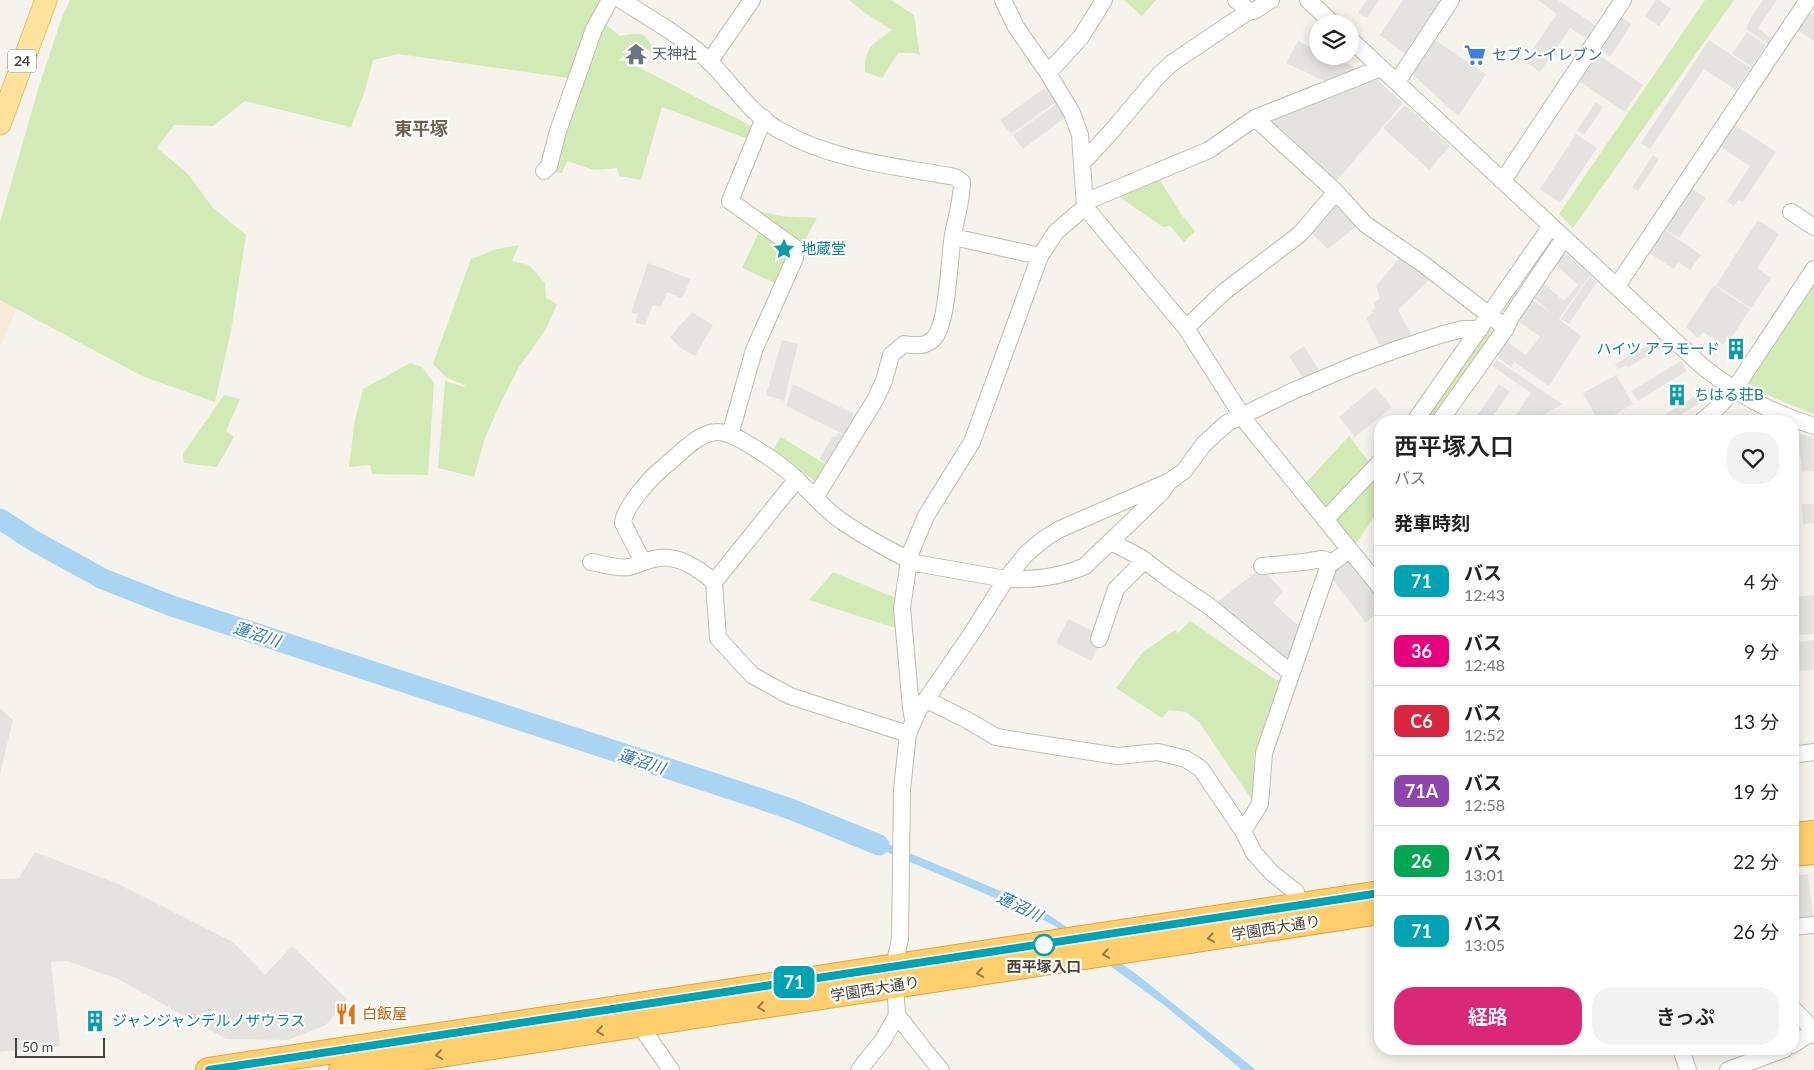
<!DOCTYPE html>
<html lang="ja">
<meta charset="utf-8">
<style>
:root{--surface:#fff;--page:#f2f2f2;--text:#202124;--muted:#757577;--line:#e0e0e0;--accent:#db2777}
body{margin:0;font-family:Lato,"Noto Sans JP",sans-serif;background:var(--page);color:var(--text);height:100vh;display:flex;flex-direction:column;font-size:19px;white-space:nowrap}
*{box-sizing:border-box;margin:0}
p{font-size:16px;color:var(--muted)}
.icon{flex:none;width:28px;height:28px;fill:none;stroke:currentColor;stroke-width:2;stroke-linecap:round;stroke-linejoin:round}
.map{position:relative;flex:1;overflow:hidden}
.details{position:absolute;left:1374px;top:415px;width:425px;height:640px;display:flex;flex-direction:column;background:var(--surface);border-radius:20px;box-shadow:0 2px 12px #0003}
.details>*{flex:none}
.badge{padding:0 10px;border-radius:8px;font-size:18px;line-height:32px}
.tools{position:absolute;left:1309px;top:15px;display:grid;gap:10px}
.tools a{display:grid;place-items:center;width:50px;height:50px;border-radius:50%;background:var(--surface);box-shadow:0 2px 12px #0003;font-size:25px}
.scale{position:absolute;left:15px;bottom:12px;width:90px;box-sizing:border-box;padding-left:5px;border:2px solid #4b4439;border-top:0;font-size:14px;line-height:18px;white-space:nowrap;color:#4b4439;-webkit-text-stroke:4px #fff;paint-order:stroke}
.map>.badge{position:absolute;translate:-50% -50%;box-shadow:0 0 0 2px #fff}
h2{padding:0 20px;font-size:19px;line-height:45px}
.round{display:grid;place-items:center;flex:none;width:52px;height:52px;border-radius:20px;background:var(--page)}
.head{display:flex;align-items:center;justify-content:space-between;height:85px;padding:0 20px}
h1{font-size:24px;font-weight:600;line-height:38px}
.action{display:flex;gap:10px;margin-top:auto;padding:10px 20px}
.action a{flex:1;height:58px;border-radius:20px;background:var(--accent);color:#fff;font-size:20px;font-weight:600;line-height:58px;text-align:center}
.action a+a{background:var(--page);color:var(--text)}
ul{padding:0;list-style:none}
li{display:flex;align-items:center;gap:15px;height:70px;padding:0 20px;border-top:1px solid var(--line)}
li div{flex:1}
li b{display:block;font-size:19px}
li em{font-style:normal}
li .badge{min-width:55px;font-weight:700;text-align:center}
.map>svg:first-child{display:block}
.commercial{fill:#f7ead8}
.green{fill:#d2eab5}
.parking{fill:#e5e3e0}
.water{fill:#a9d4f2}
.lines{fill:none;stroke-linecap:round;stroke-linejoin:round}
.river{stroke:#a9d4f2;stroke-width:21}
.minor-casing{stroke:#c2bbae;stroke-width:18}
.major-casing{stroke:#e6c16a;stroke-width:23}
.highway-casing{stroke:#e0a43c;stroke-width:26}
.minor{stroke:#fff;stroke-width:16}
.major{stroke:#ffe39c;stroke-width:21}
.highway{stroke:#ffcf6e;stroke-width:24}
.oneway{stroke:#937c4e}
.line-casing{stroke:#fff;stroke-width:11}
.line{stroke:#00a3b4;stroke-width:8}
.stop-dot{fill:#fff;stroke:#00a3b4;stroke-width:2.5}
.labels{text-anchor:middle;stroke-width:4.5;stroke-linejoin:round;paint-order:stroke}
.shield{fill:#fff;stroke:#817c74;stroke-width:1}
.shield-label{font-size:14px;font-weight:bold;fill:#4b4439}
.worship-label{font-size:15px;fill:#5b616d;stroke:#fff;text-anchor:start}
.shop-label{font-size:15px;fill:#366cbe;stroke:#fff;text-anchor:start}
.culture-label{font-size:15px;fill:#0d838f;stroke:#fff;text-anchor:start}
.street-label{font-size:15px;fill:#4b4439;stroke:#fff}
.stop-label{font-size:15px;font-weight:bold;fill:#4b4439;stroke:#fff}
.food-label{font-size:15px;fill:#c56008;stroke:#fff;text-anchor:start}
.water-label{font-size:16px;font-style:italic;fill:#2e7ab2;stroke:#fff}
.quarter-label{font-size:18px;font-weight:bold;fill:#6e6250;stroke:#fff}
</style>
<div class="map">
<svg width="1814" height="1070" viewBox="0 0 1814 1070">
<rect width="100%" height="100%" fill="#f6f3ec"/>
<path class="commercial" d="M0,300L17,308L0,347Z"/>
<path class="green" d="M70,0H606L569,78L398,54L373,60L365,91L351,127L245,101L213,126L174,125L157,148L187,173L213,208L246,235L231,331L215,402L142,376L0,300V222L39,86L61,20Z
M849,0H891L914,15L920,56L915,53H898L882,78L865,72C864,46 874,44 892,30L865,13Z
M1124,0H1156L1142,16Z
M1705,0H1734L1573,228L1559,214Z
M603,22L620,36C644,32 645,31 655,53L633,44L625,60L753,127L748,139L662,107L641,180L619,176L617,168L594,170L567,161L562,173L552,172Z
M1158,177L1181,214L1195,231L1184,242L1170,226L1163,227L1115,194Z
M754,210L781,216L817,218L800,249Z
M761,228L790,249L777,284L742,268Z
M519,245L512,261L529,265L545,283L546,298L557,304L546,329L519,367L502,400L485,438L474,477L438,468L445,381L464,387L465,385L447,378L433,364L471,259L497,249Z
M1814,279V414L1776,399L1746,382Z
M1488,328L1494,332L1435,421H1422Z
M410,363L422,367L434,383L428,475L372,474L370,465L349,467L355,420L363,389Z
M224,395L240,399L226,431L234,437L217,467L184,463L183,454Z
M1349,436L1370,463L1331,508H1323L1304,485Z
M781,437L828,466L818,484L802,471L798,476L771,453Z
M1380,470V508L1355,545L1337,525V518Z
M833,572L898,599V629L809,600Z
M1190,621L1279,682L1254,754V803L1199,722L1186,712L1169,710L1162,718L1116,688L1143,652L1175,630L1178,633Z"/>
<path class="parking" d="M1367,0H1379L1367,18L1358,13Z
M1403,0H1445L1409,57L1380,35Z
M1538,0H1558L1595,25L1586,38L1570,28L1540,72L1525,61L1557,14Z
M1656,0H1659L1671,9L1659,26L1645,16Z
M1763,0H1777L1758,28L1772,39L1768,44L1746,29L1751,18Z
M1808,12L1814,16V41L1796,29Z
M1620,16L1631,24L1610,57L1598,49Z
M1747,32L1766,45L1752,67L1732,54Z
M1433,39L1486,74L1458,116L1410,72Z
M1709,40L1751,68L1736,90L1704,69L1650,149L1641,143Z
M1298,41L1317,50L1318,56H1331L1352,66L1355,75L1329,83L1286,63Z
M1597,54L1643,85L1625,112L1579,81Z
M1373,76L1403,103L1334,184L1269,126L1268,117Z
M1047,86L1059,100L1011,134L1000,120Z
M1059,102L1067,116L1023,149L1013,135Z
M1596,102L1603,107L1584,135L1577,130Z
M1405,105L1450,146L1429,170L1383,128Z
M1733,124L1776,152L1743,202L1738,200L1734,206L1727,201L1750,166L1719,146Z
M1576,134L1597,148L1560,203L1540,189Z
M1653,155L1659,159L1638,191L1632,187Z
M1691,188L1706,198L1679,238L1664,228Z
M1334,197L1358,225L1328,249L1308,230Z
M1758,220L1779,234L1757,268L1771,278L1751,308L1716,285Z
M1662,228L1701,255L1690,270L1678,262L1674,269L1646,251Z
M1563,251L1590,275L1559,319L1581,336L1549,386L1514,362L1511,367L1499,359V352L1506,341L1526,355L1540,337L1517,320L1530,298L1554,315L1531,296L1541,281L1564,301L1578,285L1554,263Z
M1402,255L1432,277L1398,310L1413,338L1381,348L1366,318L1373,313L1372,311L1376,308L1373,303L1380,298L1376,286Z
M648,263L691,279L682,298L667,292L661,307L653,305L645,325L635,323L638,314L631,313Z
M1590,276L1597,282L1569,324L1561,319Z
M1714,285L1750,309L1730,340L1727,338L1723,345L1703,332L1698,338L1686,327Z
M692,312L713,325L695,356L679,347L670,337Z
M1660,339L1664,346L1628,367L1627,365L1618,369L1615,364Z
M782,340L798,344L784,401L766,395Z
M1304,346L1321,373L1305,381L1289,356Z
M1497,360L1562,404L1533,421H1512L1531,393L1492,366Z
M1681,361L1687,371L1638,401L1631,391Z
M1616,375L1633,404L1603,421H1598L1583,393Z
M793,384L859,416L847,436L786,406Z
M1499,384L1510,392L1489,421H1473Z
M1375,387L1392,407L1355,437L1339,417Z
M1709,388L1713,395L1670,421H1654Z
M838,433L846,437L829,465L819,459L833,436L836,437Z
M1798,433L1814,438V471L1802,472Z
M1802,504H1814V523L1803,524Z
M1343,559L1351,560L1380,595V606L1375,614L1366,623L1331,577Z
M1261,568L1283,591L1273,603L1301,628L1288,667L1212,606Z
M1814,595V634L1793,635V597Z
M1068,619L1103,636L1091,661L1056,643Z
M1814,640V670L1800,671L1798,642Z
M0,708L13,720L0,774Z
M35,852L118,884L233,942L265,975L292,946L347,999L326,1025L288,1040L226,1039L118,979L67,961L51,962L60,1046L0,1052V879L19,878Z
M1808,874L1813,917L1796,919L1792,876Z"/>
<path class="water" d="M854,830L1034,905L1135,973L1256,1070H1242L1164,1005L1055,926L1028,912L851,837Z"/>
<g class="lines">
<path class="river" d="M0,519L34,541L103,579L172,606L749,795L793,810L879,845"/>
<g class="minor-casing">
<path id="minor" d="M621,0C651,19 683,37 709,61C731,83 752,115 779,130C833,161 896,166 955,177L962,182C962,199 956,218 953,235C949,258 948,321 935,337C927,347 915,346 904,344L891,355L884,381L875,400L815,498
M1003,0L1016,27L1048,73L1072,113L1080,135L1085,207L1186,328L1246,422L1380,587
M1236,0L1249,11
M1308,0L1333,24
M1350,39L1702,366C1739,395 1769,412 1814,426
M709,62L752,0
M1048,73L1081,37L1104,0
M1397,82L1451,0
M1255,118L1336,192L1365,224L1423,264L1506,328
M1082,163L1111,132L1159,75L1172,63L1249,11H1254L1271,0
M544,171L549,166L558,131L594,29L610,0
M1501,180L1508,173L1623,0
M1085,202L1209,150L1255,118L1381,68
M1791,212L1814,227
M953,237L1040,256
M1617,286L1808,0
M1186,328L1225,291L1300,234L1336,192
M1415,421L1551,226
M1440,421L1506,328L1511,317L1564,238
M1702,421L1715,410L1734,390L1814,269
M730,435L754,350L795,258L794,247L730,201L764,118
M797,479L714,582L718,638L752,675L790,696L908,734
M1325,520L1380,462
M1111,542L1140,557L1169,579L1209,606L1291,673
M591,562C603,564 617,569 629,567C639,565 648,559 659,558C679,555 699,569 714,582
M643,562L623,523C624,507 652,476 665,466C680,454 698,432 718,432C727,432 736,437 743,441C762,452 783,465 798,481C813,494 826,511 843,522C865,537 891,551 915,563L1006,579C1032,580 1061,577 1085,566L1162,492L1168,483
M1262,566L1304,562L1322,559L1332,562
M1099,639L1116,589L1145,560
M927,700L967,720L996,737L1117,756L1158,752L1186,759L1201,769L1243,831L1254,853L1272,873L1296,892L1300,906
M913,719L911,708L902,608L910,554L926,516L972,442L1040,256L1056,232L1085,207
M1792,755L1814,752
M1243,831L1260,804L1264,753L1329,565L1349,550
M1792,927L1814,925
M1792,1008L1806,1022L1814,1035
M897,1015L926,1052L941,1070
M643,1025L646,1034L671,1070
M1792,1045L1814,1031
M1681,1049L1688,1070
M859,1070L883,1040L897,1015L894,966L900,939L902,789L908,734L918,711L972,633L1006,579L1026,554L1044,539L1058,530L1170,481L1184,471L1204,444L1227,423L1293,391L1352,366L1395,350L1440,335L1463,329H1480
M1728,1070L1785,1049"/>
</g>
<g class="major-casing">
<path id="major" d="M0,124L46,0"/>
</g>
<g class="highway-casing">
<path id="highway" d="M1792,835L1814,833
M1792,854L1814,852
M208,1070L1380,893
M341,1070L1380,912"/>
</g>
<use href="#minor" class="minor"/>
<use href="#major" class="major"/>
<use href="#highway" class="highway"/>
</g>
<defs><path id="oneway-chevron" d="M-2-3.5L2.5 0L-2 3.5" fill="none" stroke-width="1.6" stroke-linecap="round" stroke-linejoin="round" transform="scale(1.25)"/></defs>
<g class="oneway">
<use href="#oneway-chevron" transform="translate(1211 938) rotate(171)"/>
<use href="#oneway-chevron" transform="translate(1106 954) rotate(171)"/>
<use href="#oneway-chevron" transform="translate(980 973) rotate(172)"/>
<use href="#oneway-chevron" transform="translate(761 1007) rotate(171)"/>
<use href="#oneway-chevron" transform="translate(600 1031) rotate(172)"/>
<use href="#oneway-chevron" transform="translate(439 1055) rotate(172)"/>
</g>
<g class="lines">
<g class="line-casing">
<path id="line" d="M209,1070L1380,893"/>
</g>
<use href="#line" class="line"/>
</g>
<defs>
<g id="temple-bare" transform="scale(1.725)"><path d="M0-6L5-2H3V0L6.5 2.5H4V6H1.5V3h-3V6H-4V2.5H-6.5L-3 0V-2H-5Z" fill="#6b7280" stroke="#fff" stroke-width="2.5" paint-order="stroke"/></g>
<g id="supermarket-bare" transform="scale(1.725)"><path d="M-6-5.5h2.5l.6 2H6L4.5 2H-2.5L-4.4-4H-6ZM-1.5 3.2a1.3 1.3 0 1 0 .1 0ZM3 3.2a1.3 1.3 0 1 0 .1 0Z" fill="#3f7fe0" stroke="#fff" stroke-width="2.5" paint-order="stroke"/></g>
<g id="sight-bare" transform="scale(1.725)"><path d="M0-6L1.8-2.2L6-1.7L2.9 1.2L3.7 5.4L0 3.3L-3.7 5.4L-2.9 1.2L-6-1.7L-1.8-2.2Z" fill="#0f9aa8" stroke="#fff" stroke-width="2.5" paint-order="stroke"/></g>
<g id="building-bare" transform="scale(1.725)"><path d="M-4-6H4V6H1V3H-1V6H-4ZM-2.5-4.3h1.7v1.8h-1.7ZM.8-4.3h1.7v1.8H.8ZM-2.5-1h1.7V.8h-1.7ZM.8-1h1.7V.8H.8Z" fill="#0f9aa8" stroke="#fff" stroke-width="2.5" paint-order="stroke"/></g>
<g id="restaurant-bare" transform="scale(1.725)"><path d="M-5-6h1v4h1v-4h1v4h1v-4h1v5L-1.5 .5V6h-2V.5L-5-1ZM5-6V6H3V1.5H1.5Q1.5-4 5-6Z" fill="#e8710a" stroke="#fff" stroke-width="2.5" paint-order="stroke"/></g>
</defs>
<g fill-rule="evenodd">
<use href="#temple-bare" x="636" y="54"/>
<use href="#supermarket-bare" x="1475" y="55"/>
<use href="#sight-bare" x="784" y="249"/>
<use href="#building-bare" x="1736" y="349"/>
<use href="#building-bare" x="1677" y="395"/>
<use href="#restaurant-bare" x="346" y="1014"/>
<use href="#building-bare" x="95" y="1021"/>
</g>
<circle class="stop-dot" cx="1044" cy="945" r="10"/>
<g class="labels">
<rect class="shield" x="8" y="49.5" width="28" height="23" rx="4"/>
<g class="shield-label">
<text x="22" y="66">24</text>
</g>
<g class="worship-label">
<text x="652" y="59">天神社</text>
</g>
<g class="shop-label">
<text x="1492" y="60">セブン-イレブン</text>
</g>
<g class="culture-label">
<text x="801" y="254">地蔵堂</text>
<text x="1720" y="354" text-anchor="end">ハイツ アラモード</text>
<text x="1694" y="400">ちはる荘B</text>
<text x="112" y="1026">ジャンジャンデルノザウラス</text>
</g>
<g class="street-label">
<text transform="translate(1276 928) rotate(-9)" y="5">学園西大通り</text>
<text transform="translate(875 989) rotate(-9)" y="5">学園西大通り</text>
</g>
<g class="stop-label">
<text x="1044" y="972">西平塚入口</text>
</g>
<g class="food-label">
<text x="362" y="1019">白飯屋</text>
</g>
<g class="water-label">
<text transform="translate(257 634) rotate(18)" y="6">蓮沼川</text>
<text transform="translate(642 761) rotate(18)" y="6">蓮沼川</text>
<text transform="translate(1020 906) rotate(26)" y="6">蓮沼川</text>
</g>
<g class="quarter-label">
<text x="421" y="135">東平塚</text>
</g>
</g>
</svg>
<div class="tools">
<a><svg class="icon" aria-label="layers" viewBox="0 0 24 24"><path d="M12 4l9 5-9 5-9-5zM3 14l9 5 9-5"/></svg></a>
</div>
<div class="scale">50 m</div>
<b class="badge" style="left:794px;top:982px;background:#00a3b4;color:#fff">71</b>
<section class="details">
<div class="head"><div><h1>西平塚入口</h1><p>バス</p></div><a class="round"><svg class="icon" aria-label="heart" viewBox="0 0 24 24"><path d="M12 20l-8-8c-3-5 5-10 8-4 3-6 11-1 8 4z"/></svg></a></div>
<h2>発車時刻</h2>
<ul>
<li><span class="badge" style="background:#00a3b4;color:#fff">71</span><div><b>バス</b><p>12:43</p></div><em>4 分</em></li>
<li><span class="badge" style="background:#e6007e;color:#fff">36</span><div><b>バス</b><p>12:48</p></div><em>9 分</em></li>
<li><span class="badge" style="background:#d7263d;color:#fff">C6</span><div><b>バス</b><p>12:52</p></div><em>13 分</em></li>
<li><span class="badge" style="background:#8e44ad;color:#fff">71A</span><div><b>バス</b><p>12:58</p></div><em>19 分</em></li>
<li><span class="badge" style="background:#00a651;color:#fff">26</span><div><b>バス</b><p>13:01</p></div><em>22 分</em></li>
<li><span class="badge" style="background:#00a3b4;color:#fff">71</span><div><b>バス</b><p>13:05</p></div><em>26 分</em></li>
</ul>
<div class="action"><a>経路</a><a>きっぷ</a></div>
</section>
</div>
